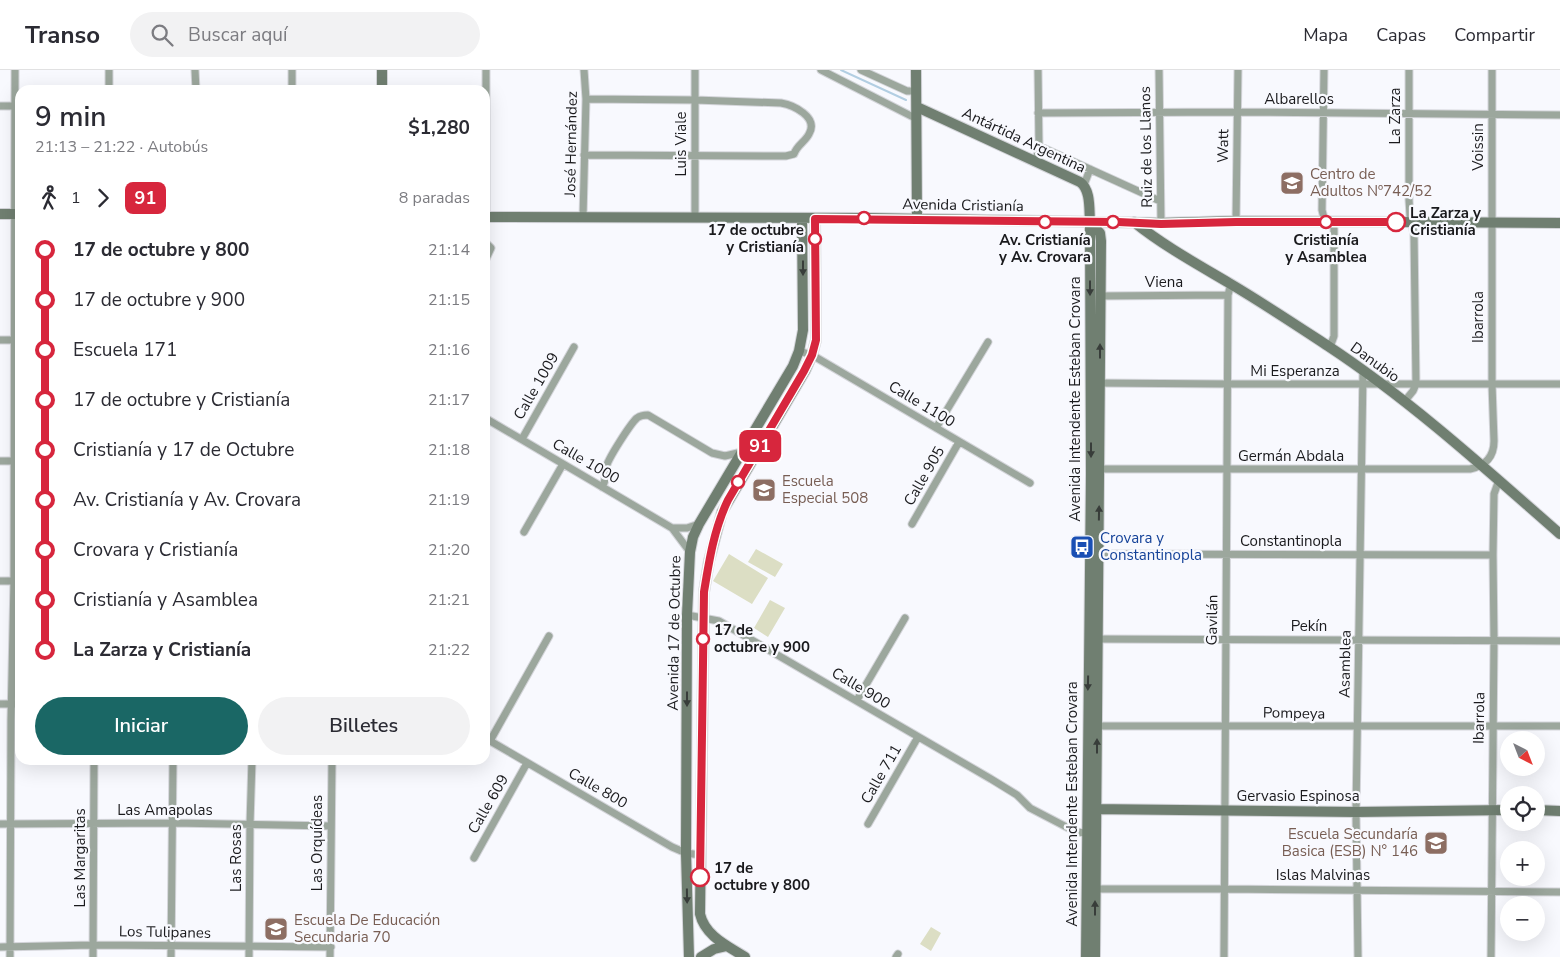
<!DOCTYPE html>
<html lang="es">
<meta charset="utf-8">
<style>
:root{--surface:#fff;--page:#f2f2f3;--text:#2b2b33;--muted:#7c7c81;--line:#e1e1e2;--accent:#1a6765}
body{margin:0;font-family:"Nunito Sans",sans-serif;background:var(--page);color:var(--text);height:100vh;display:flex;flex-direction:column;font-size:19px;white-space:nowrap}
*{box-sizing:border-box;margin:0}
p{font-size:16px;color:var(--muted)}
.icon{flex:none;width:28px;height:28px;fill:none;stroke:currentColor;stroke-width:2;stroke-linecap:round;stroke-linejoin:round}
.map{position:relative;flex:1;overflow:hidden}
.side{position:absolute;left:15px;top:15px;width:475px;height:680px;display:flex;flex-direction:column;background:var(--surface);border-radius:15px;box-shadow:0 5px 20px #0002}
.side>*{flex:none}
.badge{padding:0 10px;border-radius:8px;font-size:18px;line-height:32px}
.needle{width:32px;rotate:138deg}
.fabs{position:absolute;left:1500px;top:661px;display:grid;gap:10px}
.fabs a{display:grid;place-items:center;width:45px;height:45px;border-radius:50%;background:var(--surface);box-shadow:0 5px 20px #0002;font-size:25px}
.map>.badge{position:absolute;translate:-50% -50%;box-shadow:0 0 0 2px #fff}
.legs{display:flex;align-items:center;gap:8px;height:55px;padding:0 20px;font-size:16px}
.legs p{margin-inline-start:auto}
.head{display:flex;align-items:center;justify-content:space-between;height:85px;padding:0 20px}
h1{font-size:28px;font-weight:600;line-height:38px}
.action{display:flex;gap:10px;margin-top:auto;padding:10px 20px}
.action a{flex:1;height:58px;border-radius:30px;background:var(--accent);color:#fff;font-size:20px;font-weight:600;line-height:58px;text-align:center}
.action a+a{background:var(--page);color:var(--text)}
ul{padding:0 20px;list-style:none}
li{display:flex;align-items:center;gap:18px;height:50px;font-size:19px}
li i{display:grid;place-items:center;width:8px;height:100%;margin:0 6px;background:currentColor}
li i::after{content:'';width:12px;height:12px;margin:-6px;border:4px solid;border-radius:50%;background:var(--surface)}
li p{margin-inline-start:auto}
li:first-child i{background:linear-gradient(#0000 50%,currentColor 0)}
li:last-child i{background:linear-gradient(currentColor 50%,#0000 0)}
header{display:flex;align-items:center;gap:30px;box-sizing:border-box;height:70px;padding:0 25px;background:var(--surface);border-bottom:1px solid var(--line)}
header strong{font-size:24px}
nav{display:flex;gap:28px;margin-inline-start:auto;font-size:18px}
.search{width:350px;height:45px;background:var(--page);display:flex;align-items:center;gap:12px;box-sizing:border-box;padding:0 18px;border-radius:28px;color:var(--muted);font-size:19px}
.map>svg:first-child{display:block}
.green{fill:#dcdec4}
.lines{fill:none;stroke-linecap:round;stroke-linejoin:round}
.stream{stroke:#b2cee2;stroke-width:2}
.street-casing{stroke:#d4d5da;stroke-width:9}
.secondary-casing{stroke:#d4d5da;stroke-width:12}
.street{stroke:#9ca79d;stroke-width:7}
.secondary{stroke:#707f71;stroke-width:10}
.oneway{fill:#383d3a}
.line-1-casing{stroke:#fff;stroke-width:11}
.line-1{stroke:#d7263d;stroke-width:8}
.stop-1-dot{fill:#fff;stroke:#d7263d;stroke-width:2.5}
.labels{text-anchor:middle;stroke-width:4.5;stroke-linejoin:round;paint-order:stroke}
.street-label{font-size:15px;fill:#1a1a1d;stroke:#f8f9fe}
.education-label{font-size:15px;fill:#785e54;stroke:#f8f9fe;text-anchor:start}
.stop-label{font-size:15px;font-weight:bold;fill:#1a1a1d;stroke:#f8f9fe;text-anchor:start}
.transit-label{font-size:15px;fill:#164399;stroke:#f8f9fe;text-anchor:start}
</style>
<header>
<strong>Transo</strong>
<div class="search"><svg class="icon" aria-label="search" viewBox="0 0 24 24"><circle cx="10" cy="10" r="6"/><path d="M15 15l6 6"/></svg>Buscar aquí</div>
<nav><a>Mapa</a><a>Capas</a><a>Compartir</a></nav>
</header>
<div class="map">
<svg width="1560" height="887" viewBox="0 0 1560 887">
<rect width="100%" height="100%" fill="#f8f9fe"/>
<path class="green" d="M756,479L783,494L775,507L748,492Z
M729,484L768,508L752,534L713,511Z
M770,530L785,538L768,567L754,558Z
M931,857L941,863L931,881L920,874Z"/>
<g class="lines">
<path class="stream" d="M841,0L906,30"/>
<g class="street-casing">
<path id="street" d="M109,0V20
M195,0L196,20
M292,0V20
M486,0V147
M821,0L917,49
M861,0L907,21H916
M1159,0L1161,153
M1324,0L1322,140L1325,152
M0,36H14
M1038,43L1237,42L1560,45
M1039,76L1160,131
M584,85L786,86L794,84C797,75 805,72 809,64C819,47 793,35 781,33L695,30L586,29
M1036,91L1039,76L1038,0
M1084,115L1090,99
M583,147L586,29L584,0
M695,148V0
M1236,151L1238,0
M485,172L491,178L485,191
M1100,226L1228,225
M0,270H20
M1330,277L1334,266V152
M799,281L812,285L1030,413
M1095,313L1228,314H1560
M1404,332L1413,321L1416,314L1414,164L1410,145L1409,130V0
M485,348L672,458L690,482
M936,358L988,272
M522,369L574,277
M0,391H20
M1095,399H1470C1485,396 1494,387 1494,371L1492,314V0
M602,417C607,410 604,406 606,398C607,390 631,353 637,348C641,345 644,345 648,345L712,383L725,386L742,382
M912,454L959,372
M672,458H687L699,454
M524,462L563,394
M1096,484L1493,485
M0,511H20
M687,545L719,551L991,709L1017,725L1030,738L1076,762L1086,763
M1094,569L1560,571
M857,630L905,548
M0,634H20
M1093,656H1560
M485,668L672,777L686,783L700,785
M490,671L549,566
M0,754L173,753L331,756
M868,754L918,667
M474,788L527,693
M1093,819H1225L1560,822
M0,877L93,875L331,877
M10,887L11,650L14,511L15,0
M93,887L94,690
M171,887L173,690
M249,887L250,754L252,690
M330,887L332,690
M896,887L898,884
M1224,887L1228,225L1231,214
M1358,887L1356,742L1363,302
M1491,887L1494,570L1493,485L1494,424L1499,410"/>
</g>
<g class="secondary-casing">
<path id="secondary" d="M916,0L917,149
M382,20V0
M917,37L1080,112C1091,120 1089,139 1090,152L1091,404L1086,887
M0,144H20
M485,147L864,148L1161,153L1236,151L1560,153
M1090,152L1100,163L1101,171L1095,887
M1134,152C1164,176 1197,194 1229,213C1263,233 1296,255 1328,276C1410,330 1486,399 1560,464
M1090,739L1356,742L1509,740
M1536,740L1560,741
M689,887L686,783L687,545L690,482L693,467L699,454L793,296L799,281L803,260L802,149
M701,887L714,879L727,876
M745,887C728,876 705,866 700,844L704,522L709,491L722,442L805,301L812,285L816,270L815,149"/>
</g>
<use href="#street" class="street"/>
<use href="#secondary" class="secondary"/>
</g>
<defs><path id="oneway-solid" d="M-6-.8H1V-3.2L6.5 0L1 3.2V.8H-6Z" transform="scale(1.25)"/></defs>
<g class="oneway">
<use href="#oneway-solid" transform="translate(803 198) rotate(90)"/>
<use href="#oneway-solid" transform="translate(1090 218) rotate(90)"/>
<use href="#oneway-solid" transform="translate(1100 281) rotate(-90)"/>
<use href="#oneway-solid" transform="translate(1091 380) rotate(90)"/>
<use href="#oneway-solid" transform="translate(1099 443) rotate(-89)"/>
<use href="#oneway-solid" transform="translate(1088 613) rotate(91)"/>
<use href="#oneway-solid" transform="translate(687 629) rotate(90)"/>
<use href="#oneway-solid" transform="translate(1097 676) rotate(-90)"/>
<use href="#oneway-solid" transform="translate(687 826) rotate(89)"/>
<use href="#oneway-solid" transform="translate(1095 838) rotate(-90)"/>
</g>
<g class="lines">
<g class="line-1-casing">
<path id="line-1" d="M700,807L704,522C709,491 714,459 728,430L804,301L812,285L816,270L815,149L1118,152L1161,154L1236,152H1396"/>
</g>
<use href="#line-1" class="line-1"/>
</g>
<defs>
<g id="school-square" transform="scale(1.25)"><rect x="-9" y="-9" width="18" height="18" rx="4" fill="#8d6e63" stroke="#f8f9fe"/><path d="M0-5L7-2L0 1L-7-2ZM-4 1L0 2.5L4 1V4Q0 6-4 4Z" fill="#fff"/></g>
<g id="bus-square" transform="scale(1.25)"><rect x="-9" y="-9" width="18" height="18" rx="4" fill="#1a4fb4" stroke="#f8f9fe"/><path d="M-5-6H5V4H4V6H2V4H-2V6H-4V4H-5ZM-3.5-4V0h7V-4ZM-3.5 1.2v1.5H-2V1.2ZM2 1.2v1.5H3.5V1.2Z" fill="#fff"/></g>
</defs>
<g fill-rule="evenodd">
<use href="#school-square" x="1292" y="113"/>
<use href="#school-square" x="764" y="420"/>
<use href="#bus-square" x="1082" y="477"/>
<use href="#school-square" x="1436" y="773"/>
<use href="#school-square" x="276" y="859"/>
</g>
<g class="stop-1-dot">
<circle cx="864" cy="148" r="6"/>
<circle cx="1045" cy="152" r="6"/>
<circle cx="1113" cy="152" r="6"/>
<circle cx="1326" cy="152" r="6"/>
<circle cx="1396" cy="152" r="9"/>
<circle cx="815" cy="169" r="6"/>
<circle cx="738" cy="412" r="6"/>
<circle cx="703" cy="569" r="6"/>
<circle cx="700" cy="807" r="9"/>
</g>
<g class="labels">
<g class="street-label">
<text x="1299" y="34">Albarellos</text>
<text transform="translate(1395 46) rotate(-90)" y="5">La Zarza</text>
<text transform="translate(1024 70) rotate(25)" y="5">Antártida Argentina</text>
<text transform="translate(571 74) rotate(-89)" y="5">José Hernández</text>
<text transform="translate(681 74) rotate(-90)" y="5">Luis Viale</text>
<text transform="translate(1223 76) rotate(-89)" y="5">Watt</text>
<text transform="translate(1146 77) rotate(-91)" y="5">Ruiz de los Llanos</text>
<text transform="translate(1478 77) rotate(-90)" y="5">Voissin</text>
<text transform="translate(963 135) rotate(1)" y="5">Avenida Cristianía</text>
<text x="1164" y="217">Viena</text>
<text transform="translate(1478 247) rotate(-90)" y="5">Ibarrola</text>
<text transform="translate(1375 292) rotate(36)" y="5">Danubio</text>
<text x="1295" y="306">Mi Esperanza</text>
<text transform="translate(536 316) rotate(-60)" y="5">Calle 1009</text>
<text transform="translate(1075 329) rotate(-90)" y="5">Avenida Intendente Esteban Crovara</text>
<text transform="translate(922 334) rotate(31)" y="5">Calle 1100</text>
<text x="1291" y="391">Germán Abdala</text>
<text transform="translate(586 391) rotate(30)" y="5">Calle 1000</text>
<text transform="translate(924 406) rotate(-60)" y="5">Calle 905</text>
<text x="1291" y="476">Constantinopla</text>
<text transform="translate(1212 550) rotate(-89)" y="5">Gavilán</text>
<text x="1309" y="561">Pekín</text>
<text transform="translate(674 563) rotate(-89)" y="5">Avenida 17 de Octubre</text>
<text transform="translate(1345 594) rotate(-89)" y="5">Asamblea</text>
<text transform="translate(861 618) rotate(31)" y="5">Calle 900</text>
<text transform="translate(1294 643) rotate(1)" y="5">Pompeya</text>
<text transform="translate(1479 648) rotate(-89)" y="5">Ibarrola</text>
<text transform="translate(881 704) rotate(-60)" y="5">Calle 711</text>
<text transform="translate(598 718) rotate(30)" y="5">Calle 800</text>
<text x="1298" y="731">Gervasio Espinosa</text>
<text transform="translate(488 734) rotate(-60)" y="5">Calle 609</text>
<text transform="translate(1072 734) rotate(-90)" y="5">Avenida Intendente Esteban Crovara</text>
<text x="165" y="745">Las Amapolas</text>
<text transform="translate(317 773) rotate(-90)" y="5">Las Orquídeas</text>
<text transform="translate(80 788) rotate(-90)" y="5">Las Margaritas</text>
<text transform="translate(236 788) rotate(-90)" y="5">Las Rosas</text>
<text x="1323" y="810">Islas Malvinas</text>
<text transform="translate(165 862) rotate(1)" y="5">Los Tulipanes</text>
</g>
<g class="education-label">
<text x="1310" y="109">Centro de<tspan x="1310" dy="17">Adultos Nº742/52</tspan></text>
<text x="782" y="416">Escuela<tspan x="782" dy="17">Especial 508</tspan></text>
<text x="1418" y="769" text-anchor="end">Escuela Secundaría<tspan x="1418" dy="17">Basica (ESB) N° 146</tspan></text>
<text x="294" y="855">Escuela De Educación<tspan x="294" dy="17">Secundaria 70</tspan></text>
</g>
<g class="stop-label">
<text x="1410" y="148">La Zarza y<tspan x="1410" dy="17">Cristianía</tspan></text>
<text x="804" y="165" text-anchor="end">17 de octubre<tspan x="804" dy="17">y Cristianía</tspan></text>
<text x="1045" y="175" text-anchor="middle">Av. Cristianía<tspan x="1045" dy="17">y Av. Crovara</tspan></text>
<text x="1326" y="175" text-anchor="middle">Cristianía<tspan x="1326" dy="17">y Asamblea</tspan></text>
<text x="714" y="565">17 de<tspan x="714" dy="17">octubre y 900</tspan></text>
<text x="714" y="803">17 de<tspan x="714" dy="17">octubre y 800</tspan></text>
</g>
<g class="transit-label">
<text x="1100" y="473">Crovara y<tspan x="1100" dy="17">Constantinopla</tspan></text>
</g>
</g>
</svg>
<div class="fabs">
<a><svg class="needle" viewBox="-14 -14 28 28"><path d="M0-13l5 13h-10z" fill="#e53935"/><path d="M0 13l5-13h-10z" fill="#7c7c81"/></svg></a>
<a><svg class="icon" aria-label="locate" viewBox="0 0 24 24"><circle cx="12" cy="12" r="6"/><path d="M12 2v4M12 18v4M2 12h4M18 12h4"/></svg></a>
<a>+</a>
<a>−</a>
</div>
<b class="badge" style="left:760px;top:376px;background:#d7263d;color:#fff">91</b>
<section class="side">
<div class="head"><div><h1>9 min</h1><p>21:13 – 21:22 · Autobús</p></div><b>$1,280</b></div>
<div class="legs"><svg class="icon" aria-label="walk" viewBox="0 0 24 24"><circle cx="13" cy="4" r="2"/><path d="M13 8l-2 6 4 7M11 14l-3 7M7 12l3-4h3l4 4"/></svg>1<svg class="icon" aria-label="forward" viewBox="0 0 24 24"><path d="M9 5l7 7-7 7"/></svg><b class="badge" style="background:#d7263d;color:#fff">91</b><p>8 paradas</p></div>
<ul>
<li><i style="color:#d7263d"></i><b>17 de octubre y 800</b><p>21:14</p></li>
<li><i style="color:#d7263d"></i><span>17 de octubre y 900</span><p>21:15</p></li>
<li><i style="color:#d7263d"></i><span>Escuela 171</span><p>21:16</p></li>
<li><i style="color:#d7263d"></i><span>17 de octubre y Cristianía</span><p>21:17</p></li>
<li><i style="color:#d7263d"></i><span>Cristianía y 17 de Octubre</span><p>21:18</p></li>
<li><i style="color:#d7263d"></i><span>Av. Cristianía y Av. Crovara</span><p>21:19</p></li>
<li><i style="color:#d7263d"></i><span>Crovara y Cristianía</span><p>21:20</p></li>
<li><i style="color:#d7263d"></i><span>Cristianía y Asamblea</span><p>21:21</p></li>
<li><i style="color:#d7263d"></i><b>La Zarza y Cristianía</b><p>21:22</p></li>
</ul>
<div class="action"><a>Iniciar</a><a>Billetes</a></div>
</section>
</div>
